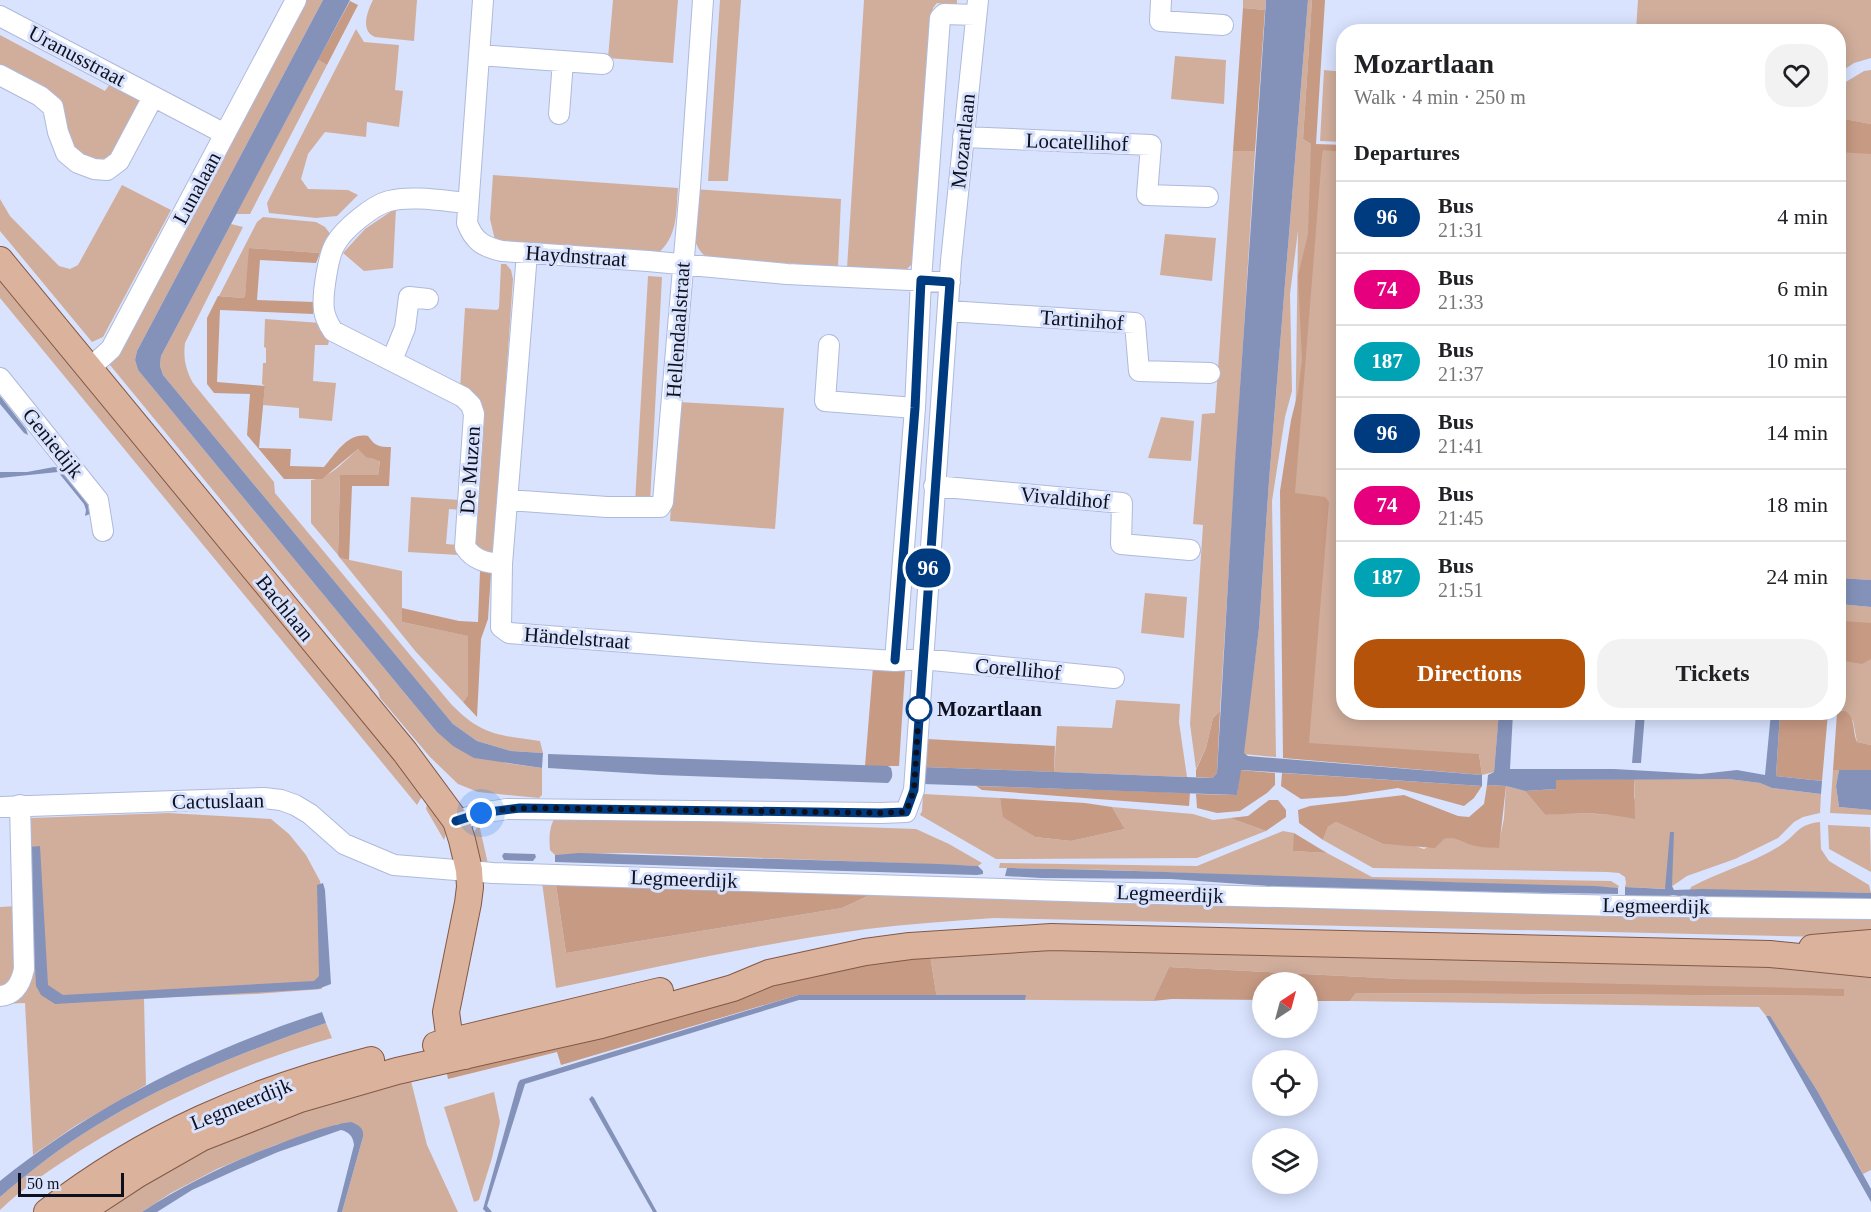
<!DOCTYPE html>
<meta charset="utf-8">
<style>
:root{--surface:#fff;--page:#f2f2f2;--text:#202124;--muted:#757577;--line:#e0e0e0;--accent:#b45309}
body{margin:0;font-family:Georgia,serif;background:var(--page);color:var(--text);height:100vh;display:flex;flex-direction:column;font-size:22px;white-space:nowrap}
*{box-sizing:border-box;margin:0}
p{font-size:20px;color:var(--muted)}
.icon{flex:none;width:33px;height:33px;fill:none;stroke:currentColor;stroke-width:2;stroke-linecap:round;stroke-linejoin:round}
.map{position:relative;flex:1;overflow:hidden}
.panel{position:absolute;left:1336px;top:24px;width:510px;height:696px;display:flex;flex-direction:column;background:var(--surface);border-radius:24px;box-shadow:0 3px 15px #0003}
.panel>*{flex:none}
.badge{padding:0 12px;border-radius:20px;font-size:21px;line-height:39px}
.needle{width:39px;rotate:36deg}
.controls{position:absolute;left:1252px;top:972px;display:grid;gap:12px}
.controls a{display:grid;place-items:center;width:66px;height:66px;border-radius:50%;background:var(--surface);box-shadow:0 3px 15px #0003;font-size:30px}
.scale{position:absolute;left:18px;bottom:15px;width:106px;box-sizing:border-box;padding-left:6px;border:3px solid #0e111d;border-top:0;font-size:16px;line-height:21px;white-space:nowrap;color:#0e111d;-webkit-text-stroke:4px #d9e3fe;paint-order:stroke}
.you{position:absolute;width:30px;height:30px;margin:-15px;border:4px solid #fff;border-radius:50%;background:#1a73e8;box-shadow:0 0 0 9px #1a73e833}
.map>.badge{position:absolute;translate:-50% -50%;box-shadow:0 0 0 3px #fff}
h2{padding:0 18px;font-size:22px;line-height:54px}
.round{display:grid;place-items:center;flex:none;width:63px;height:63px;border-radius:24px;background:var(--page)}
.overview{display:flex;align-items:center;justify-content:space-between;height:102px;padding:0 18px}
h1{font-size:28px;font-weight:700;line-height:45px}
.primary-button{display:flex;gap:12px;margin-top:auto;padding:12px 18px}
.primary-button a{flex:1;height:69px;border-radius:24px;background:var(--accent);color:#fff;font-size:24px;font-weight:700;line-height:69px;text-align:center}
.primary-button a+a{background:var(--page);color:var(--text)}
ul{padding:0;list-style:none}
li{display:flex;align-items:center;gap:18px;height:72px;padding:0 18px;border-top:2px solid var(--line)}
li div{flex:1}
li b{display:block;font-size:22px}
li em{font-style:normal}
li .badge{min-width:66px;font-weight:700;text-align:center}
.map>svg:first-child{display:block}
.green{fill:#d1ae9c;fill-rule:evenodd}
.forest{fill:#c79a84}
.water{fill:#8492ba}
.lines{fill:none;stroke-linecap:round;stroke-linejoin:round}
.minor-casing{stroke:#afbadb;stroke-width:22}
.major-casing{stroke:#845845;stroke-width:28}
.minor{stroke:#fff;stroke-width:20}
.major{stroke:#dbb29c;stroke-width:26}
.line-casing{stroke:#fff;stroke-width:14}
.line{stroke:#003b80;stroke-width:9}
.walk{stroke:#0e111d;stroke-width:6;stroke-dasharray:0 10.8}
.stop-dot{fill:#fff;stroke:#003b80;stroke-width:3}
.labels{text-anchor:middle;stroke-width:6;stroke-linejoin:round;paint-order:stroke}
.street-label{font-size:21px;fill:#0e111d;stroke:#d9e3fe}
.stop-label{font-size:21px;font-weight:bold;fill:#0e111d;stroke:#d9e3fe;text-anchor:start}
</style>
<div class="map">
<svg width="1871" height="1212" viewBox="0 0 1871 1212">
<rect width="100%" height="100%" fill="#d9e3fe"/>
<path class="green" d="M301,0H323L137,351L135,360L138,370L436,731L506,763L542,768V795L539,798L478,792L458,784L430,757L380,698L378,691L110,365Z
M373,0H417L414,41L375,37C360,31 367,12 373,0Z
M613,0H678L673,63L608,58Z
M720,0H741L728,181H708Z
M864,0H957V3L954,6L937,3L933,8L913,263L907,269L899,272L847,268Z
M1243,0H1266L1265,10L1243,8Z
M1308,0H1312L1303,139L1311,144V148L1344,151V712L1499,713L1494,772L1482,775L1479,754L1291,753L1298,231L1290,294L1292,391L1285,417L1272,501L1276,757L1243,754L1259,628L1269,481Z
M1638,0H1871V58L1854,63L1839,73V32L1636,31Z
M356,29L364,42L399,45L395,90L403,91L399,127L367,122L366,137L325,132L308,154L301,179L308,189L348,190L358,195L337,216L316,218L269,213L267,203Z
M0,35L105,91L111,82L143,101L111,156C98,162 90,161 76,155L72,139L65,128L0,70Z
M1175,56L1226,60L1224,104L1171,99Z
M318,60L327,65L250,214H236Z
M1324,70L1344,72V142L1320,141Z
M1871,70V124L1839,118V86L1864,71Z
M1839,134L1871,141V580L1839,578Z
M1233,151H1255L1220,711L1213,718L1206,748L1196,769L1190,724L1203,525L1193,524L1202,414L1215,413Z
M493,175L678,188C676,213 678,237 657,254L506,244L495,240L490,219Z
M122,185L171,210L103,337L92,342L0,231V199L10,216L59,266L70,269L78,265Z
M693,189L841,199L838,267L706,257C687,242 693,212 693,189Z
M396,208L393,268L364,271L343,253L365,229Z
M263,217L316,222L325,227L331,235L320,253L250,248L245,296L243,298L219,296L257,222Z
M231,224L243,227L185,343C183,359 186,370 193,383L274,482L275,493L451,704C482,736 499,735 540,741L543,753L511,751L477,741L453,724L163,375L160,366L161,356Z
M1165,234L1216,238L1212,281L1160,275Z
M501,264H506L511,270L513,279L494,554L473,549L479,412L460,389L465,308L497,310L499,308Z
M0,272L424,793L417,805L0,298Z
M648,276L662,277L650,503H635Z
M265,319L321,323L330,336L328,345H315L313,381L336,383L332,421L299,418V408L263,405L265,386L262,384L263,363H266V348L264,347Z
M678,402L784,408L775,529L670,521Z
M1161,417L1194,421L1191,461L1148,458Z
M358,449L372,459L380,460L378,475H340L338,555L311,523V480C331,478 344,461 358,449Z
M411,497L461,500V510L449,509L446,544L459,545L458,555L408,552Z
M340,558L402,571V622L469,636L468,695L463,702L416,652Z
M1145,593L1187,597L1184,638L1141,633Z
M1839,604L1871,607V745L1857,742L1853,721L1844,710L1839,711Z
M1116,700L1180,704L1179,722L1187,777L1054,772L1057,726L1112,728Z
M1833,770H1839L1836,786L1839,807L1871,810V815L1830,813Z
M1634,779H1728L1760,783L1772,788L1821,794L1820,813L1803,817L1794,822L1778,838L1735,859L1687,876L1668,889L1625,887L1626,883L1625,877L1619,873L1607,872L1373,868L1323,840L1328,827L1336,822L1383,844L1412,845L1424,849L1444,839L1455,837L1469,844L1498,848L1504,818L1506,786L1525,791L1545,815L1569,813L1620,815L1635,798Z
M923,794L1000,798L1004,817L1035,837L1071,841L1125,829L1112,807L1193,814L1213,820L1230,818L1266,831L1197,858L996,859L920,815L922,811Z
M431,801C438,812 450,827 444,840L426,809L427,804Z
M169,813L271,819L289,834L306,855L320,881L322,892V989L256,994L144,998L146,1085L75,1126L33,1155L25,1003L0,1004V907L34,905L30,818Z
M556,816L916,829L949,844L982,863L978,866L625,853L555,855L550,850C549,838 549,826 556,816Z
M1820,822L1821,849L1829,861L1869,885L1871,893L1690,890L1691,887C1720,871 1753,863 1781,845C1799,833 1796,825 1820,822Z
M479,824L488,864L487,865L478,862L473,834Z
M1828,825L1870,827L1871,872L1829,849Z
M1283,831L1294,833V851L1327,853L1372,877L1611,881L1619,886L1618,888L1336,879L1112,870L999,868L1000,863L1197,866Z
M542,882L1871,916V938L994,918C952,921 909,924 867,929C762,943 659,967 556,988ZM556,885L870,895L842,908L566,953Z
M1004,948L1871,968V1170L1863,1174L1818,1092L1770,1017L1766,1016L1759,1007L1350,1001L1356,993L1844,996L1402,979L1169,967L1153,1001L937,999L930,955Z
M326,1023L332,1038C243,1063 159,1102 81,1150C53,1168 25,1186 0,1210V1197C15,1184 31,1171 47,1159C130,1097 228,1057 326,1023Z
M410,1077L427,1145L458,1212H342L363,1137L338,1124L275,1145L217,1169L171,1193L142,1212H88L245,1128Z
M494,1092L500,1122L492,1158L479,1200L474,1202L444,1107Z"/>
<path class="forest" d="M1312,0H1325L1316,144L1344,145V152L1323,150L1322,155L1295,493L1325,497L1329,502L1309,743L1479,754L1482,775L1283,758L1280,491L1291,420L1298,392L1302,360L1298,276L1308,234L1311,144L1303,139Z
M350,1L358,5L327,65L318,60Z
M1243,8L1265,10L1255,151H1233Z
M1839,118L1871,124V154L1839,152Z
M249,248L320,253L316,263L260,260L257,300L314,302L313,314L220,310L217,382L265,386L259,448L291,449L290,466L324,467C336,453 348,432 368,436C375,446 379,447 391,447L389,486H352L349,560L340,558L338,555L340,475H378L380,461L366,457L358,449L322,479H284L247,435L250,394L214,393L207,384V318L218,296L243,298L245,296Z
M485,569L491,573L488,619L481,639L477,717L463,702L468,695V636L402,622V608L459,621L478,622L480,571Z
M1842,621L1871,623V659L1862,664L1839,660V627Z
M873,667L901,668L905,671L899,766H865Z
M1844,710C1856,717 1852,730 1857,742L1871,745V770H1833L1837,713Z
M1220,711L1217,773L1212,778L1196,777V770L1206,748L1213,718Z
M1780,713H1828L1822,781L1776,776Z
M927,739L1055,746L1054,772L924,767Z
M1240,770L1275,773V785L1267,793L1240,811L1217,813L1197,808L1196,794L1237,795Z
M1282,773L1482,786L1474,798L1464,806L1398,788L1345,796L1301,799L1281,786Z
M1634,779L1635,819C1605,812 1575,813 1545,815L1525,791L1556,789V780Z
M1487,785L1506,786L1499,848C1488,848 1478,847 1468,844C1459,840 1455,837 1444,839L1435,848L1383,844L1336,822L1328,827L1323,840L1299,823L1298,810L1310,806L1404,795L1458,816L1469,817L1484,804Z
M976,786L1190,793L1189,806L982,790Z
M1000,798L1085,803L1112,807L1125,829L1071,841L1035,837L1003,817Z
M1269,800H1278L1286,810V817L1266,831L1230,818L1248,816Z
M1294,833L1327,853L1293,851Z
M556,885L872,894L842,908L566,953Z
M930,955L937,999L799,998L798,995L561,1065L557,1052L448,1079L446,1069L826,972Z
M1169,967L1402,979L1844,989V996L1356,993L1350,1001H1308V982H1263V1000L1172,999L1153,1001Z"/>
<path class="water" d="M323,0H350L161,356L160,366L163,375L453,724L477,741L511,751L543,753L542,768L474,758L453,746L436,731L138,370L135,360L137,351Z
M1266,0H1308L1269,481L1259,628L1244,753L1248,756L1482,775V786L1241,770L1237,795L923,784L924,767L1212,778L1217,773L1235,462Z
M0,396L26,429L28,435L24,433L0,404Z
M54,467L60,468L90,505L92,513L85,516L86,510L84,504L58,472L0,478V472H27Z
M1839,578L1871,580V607L1839,604Z
M1499,712L1513,713L1510,769H1614L1701,774L1737,770L1765,775L1771,713H1780L1776,776L1822,781L1821,794L1772,788L1760,783L1728,779L1556,780V789L1525,791L1506,786L1487,785L1488,775L1494,772Z
M1636,713H1645L1641,763H1632Z
M548,754L888,766L891,768C893,775 893,778 888,783L661,775L548,768Z
M1839,770H1871V810L1839,807L1836,786Z
M1670,832H1674L1672,886L1674,890L1703,889L1871,893V900L1690,898L1673,895L1660,898L1625,895V887L1665,889Z
M40,846L48,985L63,995L314,981L319,976L317,885L323,883L325,890L331,984L318,989L55,1004L41,995L36,986L29,847Z
M504,853L535,854L536,857L533,861L504,860L502,856Z
M579,853L939,864L978,866L983,871V874L977,875L555,862V855Z
M1007,868C1203,871 1399,882 1595,886L1618,888V894L1312,889L1171,879L1041,878L1005,876Z
M798,995H1026L1025,1000H799L525,1084L487,1206L492,1212H486L483,1209L518,1083L520,1080Z
M322,1012L326,1023C228,1057 130,1097 47,1159C31,1171 15,1184 0,1197V1181C95,1104 206,1050 322,1012Z
M1766,1016H1770L1818,1092L1871,1189V1202Z
M592,1096L594,1098L657,1212H653L589,1099Z
M351,1122C359,1125 364,1128 363,1137L342,1212H337L354,1145C353,1136 349,1132 341,1130L278,1152L236,1170L192,1190L157,1212H142C188,1182 237,1159 289,1140C309,1133 329,1125 351,1122Z"/>
<g class="lines">
<g class="minor-casing">
<path id="minor" d="M483,0L467,223C474,241 483,247 502,251L648,261L787,274L950,282
M1161,0L1160,21L1223,25
M0,16L225,134
M479,55L603,64
M0,75L40,96L53,107L58,132L66,153L78,163L94,169L107,170L119,161L153,97
M559,114L563,61
M963,137L1151,145L1147,195L1208,197
M467,203C445,201 411,195 389,201C373,205 344,229 336,243C328,254 322,296 324,310C325,318 329,325 333,331L463,397L471,405L474,414L465,547C474,560 486,563 502,564
M527,253L502,564L501,627L509,633L768,653L895,661L922,659L1114,678
M948,311L1135,323L1139,371L1210,373
M829,345L825,401L915,408
M392,360L405,328L409,297L428,299
M89,369L111,349L296,0
M0,378L98,500L103,531
M934,486L1122,503L1121,544L1190,550
M508,500L607,507H660L663,502L690,187L703,0
M895,661L915,408L921,280L940,18L944,14L976,15
M0,807L264,798L281,800L295,805L310,814L344,844L394,865L493,873L1161,894L1620,906L1871,909
M456,821L481,813L507,809L881,813L906,812L914,790L951,261L978,0
M0,996C15,995 21,983 24,969L20,805"/>
</g>
<g class="major-casing">
<path id="major" d="M0,260L405,752L456,821L462,840L469,870L470,887L468,903L446,1012L450,1041L465,1056
M1812,948L1871,943
M436,1045L660,991
M47,1212C145,1136 252,1090 371,1060
M80,1212L138,1174L201,1138L300,1099L397,1071L601,1025L733,988L769,973L865,952L910,946L1051,937L1770,954L1871,964"/>
</g>
<use href="#minor" class="minor"/>
<use href="#major" class="major"/>
</g>
<g class="lines">
<g class="line-casing">
<path id="line" d="M456,821L481,813L520,808L880,813L906,812L914,790L950,282L921,280L915,408L895,660"/>
</g>
<use href="#line" class="line"/>
<path class="walk" d="M481,813L507,809L532,808L880,813L906,812L914,790L919,709"/>
</g>
<circle class="stop-dot" cx="919" cy="709" r="12"/>
<g class="labels">
<g class="street-label">
<text transform="translate(77 56) rotate(28)" y="7">Uranusstraat</text>
<text transform="translate(963 141) rotate(-84)" y="7">Mozartlaan</text>
<text transform="translate(1077 142) rotate(2)" y="7">Locatellihof</text>
<text transform="translate(197 188) rotate(-62)" y="7">Lunalaan</text>
<text transform="translate(576 256) rotate(4)" y="7">Haydnstraat</text>
<text transform="translate(1082 320) rotate(4)" y="7">Tartinihof</text>
<text transform="translate(678 330) rotate(-86)" y="7">Hellendaalstraat</text>
<text transform="translate(53 443) rotate(51)" y="7">Geniedijk</text>
<text transform="translate(470 470) rotate(-86)" y="7">De Muzen</text>
<text transform="translate(1065 498) rotate(5)" y="7">Vivaldihof</text>
<text transform="translate(285 608) rotate(51)" y="7">Bachlaan</text>
<text transform="translate(577 638) rotate(4)" y="7">Händelstraat</text>
<text transform="translate(1018 669) rotate(5)" y="7">Corellihof</text>
<text transform="translate(218 801) rotate(-1)" y="7">Cactuslaan</text>
<text transform="translate(684 879) rotate(2)" y="7">Legmeerdijk</text>
<text transform="translate(1170 894) rotate(2)" y="7">Legmeerdijk</text>
<text transform="translate(1656 906) rotate(1)" y="7">Legmeerdijk</text>
<text transform="translate(241 1104) rotate(-22)" y="7">Legmeerdijk</text>
</g>
<g class="stop-label">
<text x="937" y="716">Mozartlaan</text>
</g>
</g>
</svg>
<div class="controls">
<a><svg class="needle" viewBox="-14 -14 28 28"><path d="M0-13l5 13h-10z" fill="#e53935"/><path d="M0 13l5-13h-10z" fill="#757577"/></svg></a>
<a><svg class="icon" aria-label="locate" viewBox="0 0 24 24"><circle cx="12" cy="12" r="6"/><path d="M12 2v4M12 18v4M2 12h4M18 12h4"/></svg></a>
<a><svg class="icon" aria-label="layers" viewBox="0 0 24 24"><path d="M12 4l9 5-9 5-9-5zM3 14l9 5 9-5"/></svg></a>
</div>
<div class="scale">50 m</div>
<div class="you" style="left:481px;top:813px"></div>
<b class="badge" style="left:928px;top:568px;background:#003b80;color:#fff">96</b>
<section class="panel">
<div class="overview"><div><h1>Mozartlaan</h1><p>Walk · 4 min · 250 m</p></div><a class="round"><svg class="icon" aria-label="heart" viewBox="0 0 24 24"><path d="M12 20l-8-8c-3-5 5-10 8-4 3-6 11-1 8 4z"/></svg></a></div>
<h2>Departures</h2>
<ul>
<li><span class="badge" style="background:#003b80;color:#fff">96</span><div><b>Bus</b><p>21:31</p></div><em>4 min</em></li>
<li><span class="badge" style="background:#e6007e;color:#fff">74</span><div><b>Bus</b><p>21:33</p></div><em>6 min</em></li>
<li><span class="badge" style="background:#00a3b4;color:#fff">187</span><div><b>Bus</b><p>21:37</p></div><em>10 min</em></li>
<li><span class="badge" style="background:#003b80;color:#fff">96</span><div><b>Bus</b><p>21:41</p></div><em>14 min</em></li>
<li><span class="badge" style="background:#e6007e;color:#fff">74</span><div><b>Bus</b><p>21:45</p></div><em>18 min</em></li>
<li><span class="badge" style="background:#00a3b4;color:#fff">187</span><div><b>Bus</b><p>21:51</p></div><em>24 min</em></li>
</ul>
<div class="primary-button"><a>Directions</a><a>Tickets</a></div>
</section>
</div>
